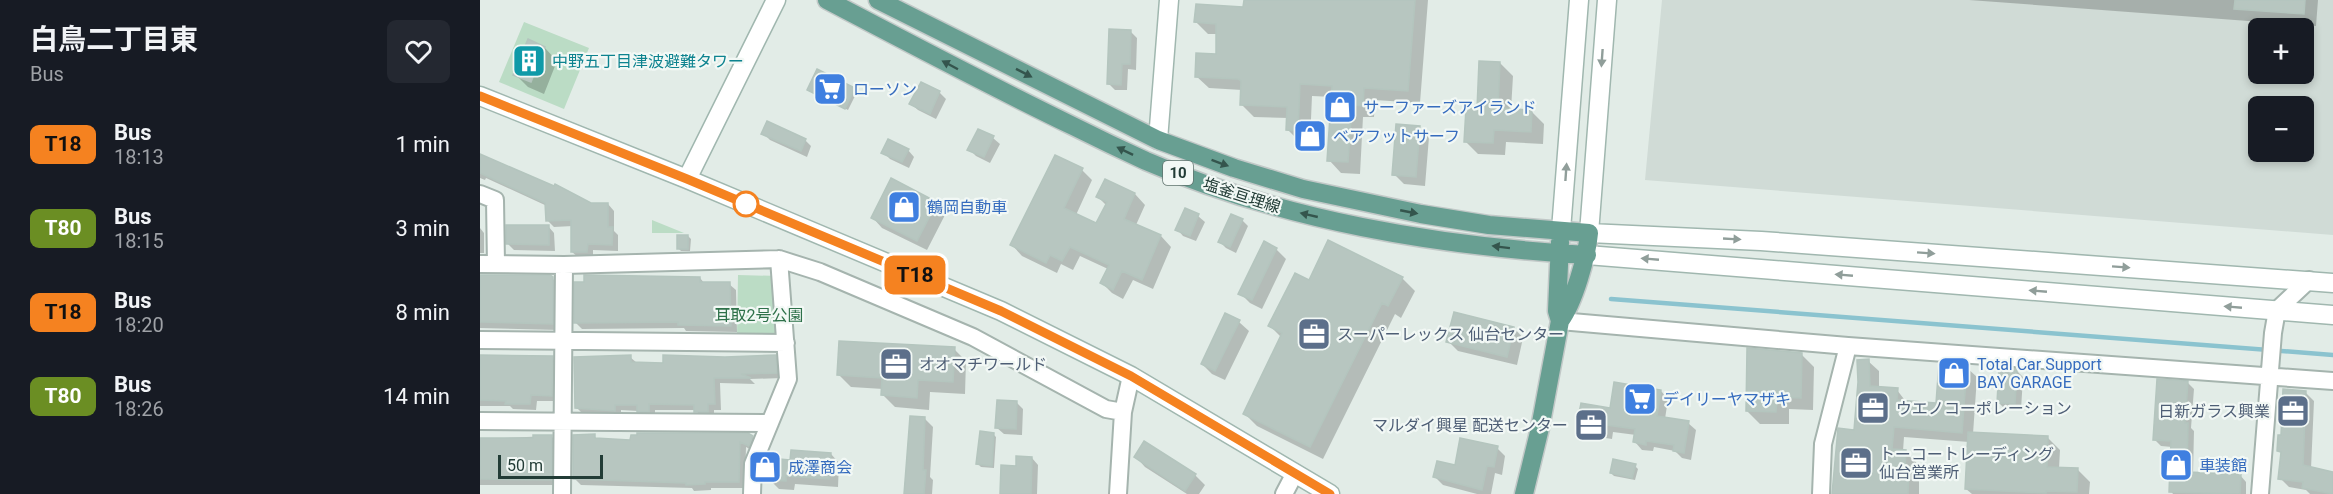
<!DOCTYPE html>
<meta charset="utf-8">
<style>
:root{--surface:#171b24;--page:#242831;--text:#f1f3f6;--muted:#9ea1a6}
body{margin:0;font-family:Roboto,"Noto Sans JP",sans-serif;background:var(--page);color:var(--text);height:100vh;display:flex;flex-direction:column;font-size:22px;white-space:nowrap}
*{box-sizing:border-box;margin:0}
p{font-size:20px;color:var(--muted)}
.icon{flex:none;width:33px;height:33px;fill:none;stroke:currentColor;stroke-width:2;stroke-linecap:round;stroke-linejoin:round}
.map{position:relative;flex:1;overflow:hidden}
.drawer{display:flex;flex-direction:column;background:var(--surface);width:480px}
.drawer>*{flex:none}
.badge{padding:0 12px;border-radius:9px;font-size:21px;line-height:39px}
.tools{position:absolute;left:1768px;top:18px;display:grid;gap:12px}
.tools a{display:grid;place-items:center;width:66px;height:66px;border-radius:9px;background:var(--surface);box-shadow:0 3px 9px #0003;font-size:30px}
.scale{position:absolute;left:18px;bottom:15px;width:105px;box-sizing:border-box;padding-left:6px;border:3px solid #223c36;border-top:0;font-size:16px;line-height:21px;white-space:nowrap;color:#223c36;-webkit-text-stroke:4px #f2f8f5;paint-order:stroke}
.map>.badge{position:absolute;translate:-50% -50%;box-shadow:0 0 0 3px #fff}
.round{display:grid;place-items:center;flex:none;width:63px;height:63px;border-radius:9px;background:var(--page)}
.head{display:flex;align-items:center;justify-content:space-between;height:102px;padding:0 30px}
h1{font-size:28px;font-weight:700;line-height:45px}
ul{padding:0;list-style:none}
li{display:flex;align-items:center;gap:18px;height:84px;padding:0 30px}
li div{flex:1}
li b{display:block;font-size:22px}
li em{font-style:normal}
li .badge{min-width:66px;font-weight:700;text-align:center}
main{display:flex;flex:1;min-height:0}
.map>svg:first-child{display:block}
.built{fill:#d0dbd6;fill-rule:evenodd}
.green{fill:#bbdcc5}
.shadow{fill:#0003}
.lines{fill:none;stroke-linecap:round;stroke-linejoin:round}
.stream{stroke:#8bc3cf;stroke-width:4.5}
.building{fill:#b7c6c0;stroke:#b4c5be;stroke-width:1.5}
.street-casing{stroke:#a5b4ae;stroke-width:20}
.secondary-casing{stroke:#a0b7af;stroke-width:21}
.primary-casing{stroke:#c1c8c7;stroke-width:21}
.street{stroke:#fff;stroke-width:16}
.secondary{stroke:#fff;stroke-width:18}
.primary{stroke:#689f92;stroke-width:18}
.oneway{fill:#909e9a}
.oneway2{fill:#34554d}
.line-casing{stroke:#fff;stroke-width:14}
.line{stroke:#f58220;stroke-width:9}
.stop-dot{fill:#fff;stroke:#f58220;stroke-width:3}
.labels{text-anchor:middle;stroke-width:4.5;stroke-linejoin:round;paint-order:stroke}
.shield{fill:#f2f8f5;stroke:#60746f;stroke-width:1.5}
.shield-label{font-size:15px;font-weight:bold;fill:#223c36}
.culture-label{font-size:16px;fill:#0d838f;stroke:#f2f8f5;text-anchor:start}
.shop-label{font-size:16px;fill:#366cbe;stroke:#f2f8f5;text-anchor:start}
.street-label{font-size:16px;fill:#223c36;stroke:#f2f8f5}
.park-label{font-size:16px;fill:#2e714a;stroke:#f2f8f5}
.service-label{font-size:16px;fill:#4e5e75;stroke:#f2f8f5;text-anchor:start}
</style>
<main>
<section class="drawer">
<div class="head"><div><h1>白鳥二丁目東</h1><p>Bus</p></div><a class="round"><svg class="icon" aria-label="heart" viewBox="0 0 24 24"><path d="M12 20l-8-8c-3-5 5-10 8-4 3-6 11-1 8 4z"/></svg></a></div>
<ul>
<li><span class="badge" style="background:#f58220;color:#111">T18</span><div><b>Bus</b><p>18:13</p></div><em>1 min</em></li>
<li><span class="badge" style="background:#6b8e23;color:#fff">T80</span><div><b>Bus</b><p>18:15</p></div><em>3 min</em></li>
<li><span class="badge" style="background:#f58220;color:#111">T18</span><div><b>Bus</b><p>18:20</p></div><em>8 min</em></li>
<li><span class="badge" style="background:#6b8e23;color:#fff">T80</span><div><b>Bus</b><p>18:26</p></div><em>14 min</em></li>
</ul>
</section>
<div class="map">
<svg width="1853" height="494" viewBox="0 0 1853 494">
<rect width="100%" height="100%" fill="#e2ece7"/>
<path class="built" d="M1182,0H1853V235L1165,180ZM1779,28H1824V74H1779ZM1779,106H1824V152H1779Z"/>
<path class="green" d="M44,22L109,48L84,109L19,82Z
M172,220L204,233H172Z
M258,275L299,276L303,337H257Z"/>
<path class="shadow" d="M765,0H948L940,103L895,100L894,117H883L880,174L861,173L849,160L853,97L832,96L830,142H820L808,130V118L774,117L762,105V90L729,88L716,76L737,55V34H728L716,22L765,9Z
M1489,0H1838L1836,26Z
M650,31L657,38L656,70L648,69L647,90H635L629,84Z
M65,48L77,61L64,94L48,87L35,74Z
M1020,63L1033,76L1031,110L1051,111L1064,124L1063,144L1026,142L1025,155L998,154L985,141Z
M441,84L460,93L466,99L456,119L438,110L431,104Z
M328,89L374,90L377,92L368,110Z
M939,127L949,137L945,186L924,184L914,174Z
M498,131L513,138L520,144L510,163L496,156L489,149Z
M283,133L325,140L331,146L327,157L290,140Z
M428,150L434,157L429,168L410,159L403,152Z
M0,155L111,204H128L134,211V231L138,235V251L113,250V258H99L92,252L93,226L74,227L67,220V206L6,178L5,180L0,178Z
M602,170L612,180L596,215L617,225L627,206L618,197L625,181L655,194L665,205L656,225L681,236L691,247L673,289L653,280L643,299L632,293L622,283L628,269L600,256L593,270L581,264L577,273L542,256L532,245Z
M456,203L466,213L447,250L402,228L393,218Z
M705,210L718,216L725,222L716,241L703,236L697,229Z
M762,220L768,226L756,253L746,248L740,242Z
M68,226L74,233L75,251L34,250L28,244Z
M0,228L4,233V253H0Z
M208,236L211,239L210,251H201L198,248Z
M796,249L806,259L782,309L770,303L760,293Z
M0,275L72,278L79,285V330L0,328Z
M220,278L225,284H249L256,290L257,332L206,331L204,328L102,329L95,322Z
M922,278L935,291L921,318L915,314L843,459L777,426L764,413L802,338L790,326L829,282Z
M759,322L769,331L745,380L732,374L722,364Z
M1034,328L1043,338L1037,365L978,351L968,341Z
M474,349L486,361L485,394L450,392L449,410L415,407L403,395V389L371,387L359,375Z
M1321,354L1334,367L1333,410L1309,409V424H1280L1267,411Z
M150,357L157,363L185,365L295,357L301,363L303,378L270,379L275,384L240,383L241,410H234V418H222L216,410H175V417H165L158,411L141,410V417L103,414L96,407Z
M72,358L78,364V401H57L56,410L33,409L30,406H0V409V359Z
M1388,361L1399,371V388L1417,390L1427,403L1458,404L1486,367L1497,377L1493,434L1568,438L1580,450L1579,469L1598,470L1610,482L1609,494H1492L1486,489L1489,442L1424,437L1423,451L1436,462L1435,477L1439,481V494H1352L1375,431Z
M1536,370L1543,377L1541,410L1525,409L1519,403Z
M1708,383L1714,389L1711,428L1714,431L1713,474L1760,475L1766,482V494H1693L1691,491L1692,447L1681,446L1675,440Z
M1181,391L1188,399L1185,419L1208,423L1216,430L1211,460L1202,458L1195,451L1174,447L1173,451L1162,450L1155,442L1156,435L1133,432L1132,439L1106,435L1098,427L1131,410Z
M1825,392L1834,401L1831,469L1853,474V494H1830L1826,490L1809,487L1800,478L1802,454L1799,451L1802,437Z
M537,403L543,409L542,435L524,434L517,428Z
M445,419L453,427L450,477L453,480L452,494H426Z
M513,434L516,437L514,468L501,467L498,464Z
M71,436L78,443V485H0V439Z
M114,436L118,440L152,441L159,436L272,437L279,443L275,452L266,447L265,488H231V490L214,491L212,488L101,485L94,478Z
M1017,448L1025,456L1022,475L1015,473L1011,494H997L963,485L955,477Z
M351,454L359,463L358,487L315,484L314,490L299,489L290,480L312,461Z
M656,457L715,475L725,485L719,494H707L665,467Z
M552,458L558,465L557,494H521L537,468Z
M1155,466L1158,469L1155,480L1134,476L1131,473Z"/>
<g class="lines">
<path class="stream" d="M1131,299L1853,355"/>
</g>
<path class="building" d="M764,0H935L928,91L884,88L883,106L872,105L868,162L847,161L852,86L820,84L818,131L806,130L807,107L760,105L761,81L758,79L715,77L716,53L736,54V24L714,22L716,4L763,7Z
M1755,0H1825L1824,14L1754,9Z
M629,29L651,30L650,64H642L641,85L627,84Z
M48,39L65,47L51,82L33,75Z
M999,61L1020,62L1018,108L1052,110L1051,132L1014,130L1013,143L984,142L986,108L997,109Z
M337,69L375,88L365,109L327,90Z
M441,82L460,91L450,114L429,104Z
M287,121L326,139L321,151L281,134Z
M916,124L940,126L936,177L912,175Z
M498,129L514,136L504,157L487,150Z
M408,139L429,149L422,162L401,153Z
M0,154L74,186L75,184L111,203H128V227H133L132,245L108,244L107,252H91V220L66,221L65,203L0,173Z
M575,155L603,168L584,208L616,223L627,202L616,197L625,179L655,193L644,219L681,235L662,280L642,271L633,290L620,283L629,265L590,247L582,261L570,255L566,263L530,245Z
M411,178L457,202L437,241L391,218Z
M705,208L719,214L710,236L695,230Z
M751,214L763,219L750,247L738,242Z
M26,225H69V245L26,244Z
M197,235H208V249H197Z
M848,240L923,277L908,306L902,303L830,447L763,414L802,333L788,326L815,273L829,280Z
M784,241L797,248L772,300L758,294Z
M0,275H70L73,277V324L0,322Z
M104,275L220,277V282H250L251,326L198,325V322L94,323V282H104Z
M974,312L1034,327L1027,357L966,342Z
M745,313L760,320L735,371L721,364Z
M359,341L475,347L473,382L438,380L437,398L401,395L402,378L357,375Z
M1267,348L1322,353L1321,398L1297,397L1296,412L1266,411Z
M0,355L73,356L72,396L51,395L50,404H25L26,401L0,400Z
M151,355V362L183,363V355L245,357L296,355L297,373L261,374L271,378H234L235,404H228V412H214V405L169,404V412H157V405H135V411L95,408L94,357Z
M1389,359L1390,386L1418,388L1417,400L1456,403L1459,363L1487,365L1482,433L1414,427L1412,449L1426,450L1425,469H1429L1428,494H1352L1358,428L1374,430L1378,382L1377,360Z
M1519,367L1537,369L1535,404L1517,403Z
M1677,379L1708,381L1705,423H1708L1707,472L1761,474L1760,494L1689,492L1691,441L1673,440Z
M1134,382L1181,390L1177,416L1209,421L1204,453L1193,451L1194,445L1166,441V445L1153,442L1155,429L1126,425L1125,433L1096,428L1101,403L1130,408Z
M1803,389L1826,391L1823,465L1853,472V494L1822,488L1823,482L1798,479L1801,452L1797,451L1798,435H1801Z
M517,400L537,401L536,429L515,428Z
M430,416L445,417L443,470H446L444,494H424Z
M500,431L514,433L512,466L496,464Z
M1488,432L1568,436L1567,467L1598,468L1597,492L1566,491V493L1485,489Z
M157,433H268L273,436L269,446L260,442L259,482H225V484L206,485V483L93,479V435L115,434V438L150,440L151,435H157Z
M53,435H72V480L0,479V438H53Z
M980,438L1018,446L1014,467L1007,466L1002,490L953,477L957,461L975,465Z
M664,441L716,474L705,491L654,457Z
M311,450L351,453L349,479L306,476V481L289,480L290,458L310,460Z
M536,456L552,457L551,494H520L521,465L536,466Z
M1133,459L1156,464L1152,478L1130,473Z"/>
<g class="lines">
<g class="street-casing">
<path id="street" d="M0,194L15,200L16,264
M0,264L84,265L299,259L340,272L493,337L626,409L643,412
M1080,321L1368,346L1853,381
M0,340L306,343
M0,421L290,423
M82,494L84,265
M272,494L273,464L308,379L299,259
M638,494L643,412L651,376
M804,494L815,473
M1341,494L1343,444L1368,346
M1780,494L1793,333L1797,310L1829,280"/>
</g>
<g class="secondary-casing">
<path id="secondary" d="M1127,0L1109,233L1281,241L1853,283
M0,96L207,179L521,311L651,376L850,494
M678,140L689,0
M207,179L296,0
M1081,230L1099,0
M1107,255L1853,315"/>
</g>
<g class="primary-casing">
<path id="primary" d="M347,0C429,43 510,86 593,126C617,138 642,150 666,161C805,221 957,246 1107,255
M398,0L678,140L754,168L823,189L941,214L1009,225L1109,233C1107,256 1094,302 1080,321L1060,428L1044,494
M1080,242L1077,311L1080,321"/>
</g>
<use href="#street" class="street"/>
<use href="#secondary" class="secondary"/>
<use href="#primary" class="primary"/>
</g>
<defs><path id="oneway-solid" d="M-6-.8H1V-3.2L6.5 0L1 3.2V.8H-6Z" transform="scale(1.5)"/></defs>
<g class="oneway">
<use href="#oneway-solid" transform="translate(1122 58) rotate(94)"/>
<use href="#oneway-solid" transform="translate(1086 172) rotate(-86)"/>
<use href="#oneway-solid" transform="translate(1252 239) rotate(3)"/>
<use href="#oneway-solid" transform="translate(1446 253) rotate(4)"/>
<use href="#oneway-solid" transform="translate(1170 259) rotate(-175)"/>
<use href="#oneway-solid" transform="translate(1641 267) rotate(4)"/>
<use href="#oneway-solid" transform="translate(1364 275) rotate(-175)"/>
<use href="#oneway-solid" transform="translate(1558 291) rotate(-175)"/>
<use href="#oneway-solid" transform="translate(1753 307) rotate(-175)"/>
</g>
<g class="oneway2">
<use href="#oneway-solid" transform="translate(470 65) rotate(-152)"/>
<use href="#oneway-solid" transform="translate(544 73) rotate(27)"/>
<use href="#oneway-solid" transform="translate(645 151) rotate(-154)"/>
<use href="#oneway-solid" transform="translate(740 163) rotate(20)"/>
<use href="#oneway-solid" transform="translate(929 212) rotate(11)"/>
<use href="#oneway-solid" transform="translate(829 215) rotate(-167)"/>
<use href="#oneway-solid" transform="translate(1021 247) rotate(-173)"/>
</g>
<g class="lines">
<g class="line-casing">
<path id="line" d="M0,96L207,179L521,311L651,376L850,494"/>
</g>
<use href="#line" class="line"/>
</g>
<defs>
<g id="building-square" transform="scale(1.725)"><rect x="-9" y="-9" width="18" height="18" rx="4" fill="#0f9aa8" stroke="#f2f8f5"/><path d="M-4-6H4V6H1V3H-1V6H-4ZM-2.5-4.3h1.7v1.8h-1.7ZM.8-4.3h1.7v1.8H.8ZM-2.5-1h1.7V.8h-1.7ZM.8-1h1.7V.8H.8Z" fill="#fff"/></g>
<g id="supermarket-square" transform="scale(1.725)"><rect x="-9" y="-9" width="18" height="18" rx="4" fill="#3f7fe0" stroke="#f2f8f5"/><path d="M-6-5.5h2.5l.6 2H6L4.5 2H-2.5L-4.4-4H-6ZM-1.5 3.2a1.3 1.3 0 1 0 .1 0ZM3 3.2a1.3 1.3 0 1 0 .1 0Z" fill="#fff"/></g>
<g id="shop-square" transform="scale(1.725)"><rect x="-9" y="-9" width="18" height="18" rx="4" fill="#3f7fe0" stroke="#f2f8f5"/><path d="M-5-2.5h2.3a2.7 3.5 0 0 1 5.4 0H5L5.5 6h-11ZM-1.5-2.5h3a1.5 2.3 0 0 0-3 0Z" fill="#fff"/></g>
<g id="office-square" transform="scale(1.725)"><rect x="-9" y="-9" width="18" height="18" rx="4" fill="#5c6f8a" stroke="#f2f8f5"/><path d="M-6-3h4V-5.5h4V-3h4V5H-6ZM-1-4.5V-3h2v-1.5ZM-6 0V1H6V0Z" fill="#fff"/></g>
</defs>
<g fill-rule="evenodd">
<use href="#building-square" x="49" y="61"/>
<use href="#supermarket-square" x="350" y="89"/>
<use href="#shop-square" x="860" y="107"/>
<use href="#shop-square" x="830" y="136"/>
<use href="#shop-square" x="424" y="207"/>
<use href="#office-square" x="834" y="334"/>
<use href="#office-square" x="416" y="364"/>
<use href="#shop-square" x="1474" y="373"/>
<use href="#supermarket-square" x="1160" y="399"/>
<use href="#office-square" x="1393" y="408"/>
<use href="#office-square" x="1813" y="411"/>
<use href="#office-square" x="1111" y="425"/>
<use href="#office-square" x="1376" y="463"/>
<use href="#shop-square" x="1696" y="465"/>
<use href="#shop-square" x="285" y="467"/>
</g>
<circle class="stop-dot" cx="266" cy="204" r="12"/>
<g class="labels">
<rect class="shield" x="683" y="161" width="30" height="24" rx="4.5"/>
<g class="shield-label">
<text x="698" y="178">10</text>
</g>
<g class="culture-label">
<text x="72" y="67">中野五丁目津波避難タワー</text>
</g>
<g class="shop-label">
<text x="373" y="95">ローソン</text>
<text x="883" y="113">サーファーズアイランド</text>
<text x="853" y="142">ベアフットサーフ</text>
<text x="447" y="213">鶴岡自動車</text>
<text x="1497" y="370">Total Car Support<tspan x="1497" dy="18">BAY GARAGE</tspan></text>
<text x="1183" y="405">デイリーヤマザキ</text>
<text x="1719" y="471">車装館</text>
<text x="308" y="473">成澤商会</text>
</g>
<g class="street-label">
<text transform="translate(762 195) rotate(18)" y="6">塩釜亘理線</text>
</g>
<g class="park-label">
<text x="279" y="321">耳取2号公園</text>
</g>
<g class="service-label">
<text x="857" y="340">スーパーレックス 仙台センター</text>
<text x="439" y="370">オオマチワールド</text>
<text x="1416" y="414">ウエノコーポレーション</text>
<text x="1790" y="417" text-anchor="end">日新ガラス興業</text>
<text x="1088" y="431" text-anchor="end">マルダイ興星 配送センター</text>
<text x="1399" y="460">トーコートレーディング<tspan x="1399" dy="18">仙台営業所</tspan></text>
</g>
</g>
</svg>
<div class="tools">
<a>+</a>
<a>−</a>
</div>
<div class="scale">50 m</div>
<b class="badge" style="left:435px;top:275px;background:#f58220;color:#111">T18</b>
</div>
</main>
